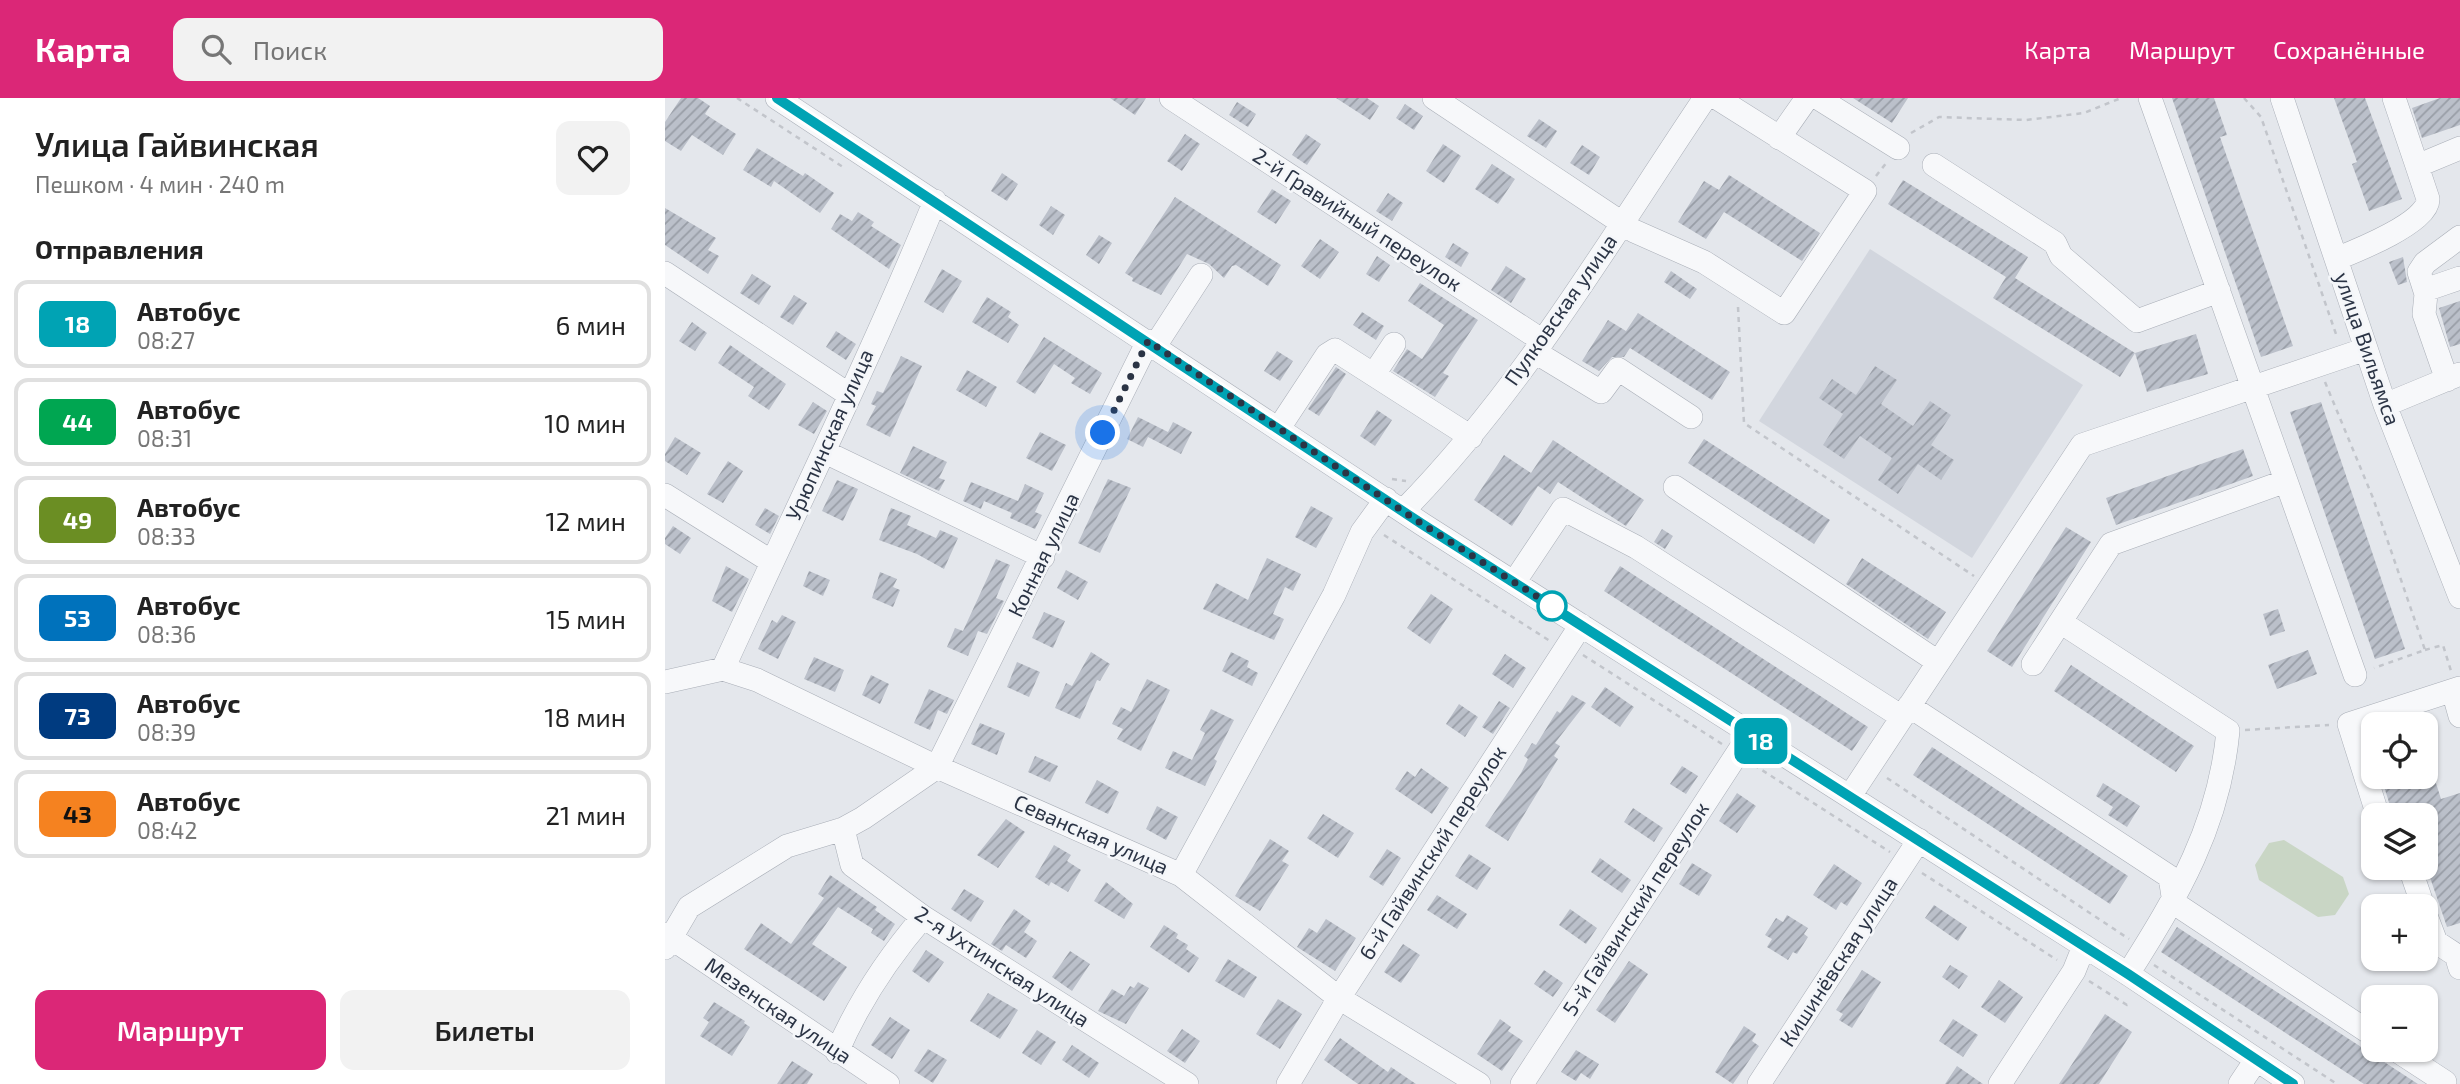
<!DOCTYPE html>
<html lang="ru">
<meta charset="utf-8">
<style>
:root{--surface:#fff;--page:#f2f2f2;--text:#222;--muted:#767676;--line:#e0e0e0;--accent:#db2777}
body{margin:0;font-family:"Exo 2",sans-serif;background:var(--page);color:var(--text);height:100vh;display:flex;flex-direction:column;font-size:26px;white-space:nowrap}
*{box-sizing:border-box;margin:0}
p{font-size:23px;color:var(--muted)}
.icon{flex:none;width:38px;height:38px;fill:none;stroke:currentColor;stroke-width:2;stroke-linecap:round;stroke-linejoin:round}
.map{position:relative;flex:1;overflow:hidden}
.sheet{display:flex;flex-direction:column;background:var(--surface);width:665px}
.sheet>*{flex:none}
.badge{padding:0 14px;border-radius:10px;font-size:24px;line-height:46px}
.tools{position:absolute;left:1696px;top:614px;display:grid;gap:14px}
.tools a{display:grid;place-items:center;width:77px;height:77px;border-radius:14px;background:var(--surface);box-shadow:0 2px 5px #0004;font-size:35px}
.you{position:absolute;width:35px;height:35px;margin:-18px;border:5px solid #fff;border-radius:50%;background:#1a73e8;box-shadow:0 0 0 10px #1a73e833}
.map>.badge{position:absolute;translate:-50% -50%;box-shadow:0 0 0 4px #fff}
h2{padding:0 35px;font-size:26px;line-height:63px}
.round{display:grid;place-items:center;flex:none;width:74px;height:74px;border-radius:14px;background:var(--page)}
.head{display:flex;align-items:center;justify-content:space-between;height:119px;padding:0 35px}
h1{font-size:33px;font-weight:600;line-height:52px}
.primary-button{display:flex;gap:14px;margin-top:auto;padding:14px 35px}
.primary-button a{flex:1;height:80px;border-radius:14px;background:var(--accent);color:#fff;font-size:28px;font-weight:600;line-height:80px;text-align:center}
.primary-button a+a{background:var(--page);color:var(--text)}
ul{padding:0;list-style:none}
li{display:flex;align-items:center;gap:21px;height:88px;margin:0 14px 10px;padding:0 21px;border:4px solid var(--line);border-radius:14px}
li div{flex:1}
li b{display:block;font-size:26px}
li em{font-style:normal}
li .badge{min-width:77px;font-weight:700;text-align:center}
header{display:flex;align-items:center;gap:42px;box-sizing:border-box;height:98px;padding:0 35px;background:var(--accent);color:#fff}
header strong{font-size:33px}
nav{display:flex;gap:38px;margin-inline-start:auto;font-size:24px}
.search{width:490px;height:63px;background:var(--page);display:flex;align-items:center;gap:18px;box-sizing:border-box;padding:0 24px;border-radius:14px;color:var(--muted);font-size:26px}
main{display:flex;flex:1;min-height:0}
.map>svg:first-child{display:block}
.built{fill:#d2d6de}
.green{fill:#c9d6c5}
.building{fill:url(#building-hatch)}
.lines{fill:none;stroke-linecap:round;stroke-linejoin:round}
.minor-casing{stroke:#a9aeb7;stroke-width:24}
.path{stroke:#c2c5cb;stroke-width:2.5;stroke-dasharray:5 5;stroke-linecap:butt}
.minor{stroke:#f7f8fa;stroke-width:23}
.line-casing{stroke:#fff;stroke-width:16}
.line{stroke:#00a3b4;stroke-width:10}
.walk{stroke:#2b3445;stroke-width:7;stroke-dasharray:0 12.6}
.stop-dot{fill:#fff;stroke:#00a3b4;stroke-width:3.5}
.labels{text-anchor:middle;stroke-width:5;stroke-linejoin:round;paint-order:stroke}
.street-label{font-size:21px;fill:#2b3445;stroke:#f4f6f9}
</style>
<header>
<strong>Карта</strong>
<div class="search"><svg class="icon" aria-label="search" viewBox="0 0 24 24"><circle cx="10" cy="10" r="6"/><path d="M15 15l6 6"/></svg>Поиск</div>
<nav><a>Карта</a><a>Маршрут</a><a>Сохранённые</a></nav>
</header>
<main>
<section class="sheet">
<div class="head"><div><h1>Улица Гайвинская</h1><p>Пешком · 4 мин · 240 m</p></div><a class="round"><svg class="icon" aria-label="heart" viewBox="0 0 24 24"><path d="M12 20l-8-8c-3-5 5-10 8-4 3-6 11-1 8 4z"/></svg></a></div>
<h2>Отправления</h2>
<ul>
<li><span class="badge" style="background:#00a3b4;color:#fff">18</span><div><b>Автобус</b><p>08:27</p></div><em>6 мин</em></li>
<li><span class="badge" style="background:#00a651;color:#fff">44</span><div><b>Автобус</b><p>08:31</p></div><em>10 мин</em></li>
<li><span class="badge" style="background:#6b8e23;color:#fff">49</span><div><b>Автобус</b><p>08:33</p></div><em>12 мин</em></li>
<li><span class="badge" style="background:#0072bc;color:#fff">53</span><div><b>Автобус</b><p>08:36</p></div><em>15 мин</em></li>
<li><span class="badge" style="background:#003b80;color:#fff">73</span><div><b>Автобус</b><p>08:39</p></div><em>18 мин</em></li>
<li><span class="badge" style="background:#f58220;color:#111">43</span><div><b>Автобус</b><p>08:42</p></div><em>21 мин</em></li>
</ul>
<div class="primary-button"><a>Маршрут</a><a>Билеты</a></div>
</section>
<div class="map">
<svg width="1795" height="986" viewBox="0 0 1795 986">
<defs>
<pattern id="building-hatch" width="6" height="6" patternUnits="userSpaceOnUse" patternTransform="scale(1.75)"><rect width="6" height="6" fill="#bbc0ca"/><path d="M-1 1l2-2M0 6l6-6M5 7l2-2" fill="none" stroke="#989da6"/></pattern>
</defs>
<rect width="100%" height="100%" fill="#e4e7ec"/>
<path class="built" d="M1205,151L1418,287L1307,460L1094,323Z"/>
<path class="green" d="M1619,742L1678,779L1684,796L1670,817L1653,819L1594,782L1590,767L1604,745Z"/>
<path class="building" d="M16,0H33L45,8L40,16L71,36L58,57L27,37L16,53L0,43V24Z
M445,0H481L470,17Z
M671,0H702L714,8L705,22Z
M1188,0H1243L1227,25Z
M1507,0H1549L1562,37L1555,39L1628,248L1596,259Z
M1669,0H1700L1737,101L1704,113L1687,66L1692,64Z
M1775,0H1795V27L1757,40L1747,10Z
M572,4L591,16L583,29L564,17Z
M740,6L758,18L749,32L731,20Z
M874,21L892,33L881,50L862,38Z
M520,36L535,46L517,73L502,63Z
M641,36L656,46L642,67L627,57Z
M778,46L796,58L779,85L761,73Z
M917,47L935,59L924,77L905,65Z
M92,50L138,78L140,75L169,95L155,115L109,83L106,89L78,72Z
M827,66L850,81L833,106L810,91Z
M337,75L353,86L342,103L326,93Z
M1064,77L1155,135L1137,163L1059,114L1041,141L1013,124L1039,83L1054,92Z
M1238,82L1363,159L1350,180L1470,255L1455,279L1328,200L1341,179L1223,106Z
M607,91L626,103L611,126L592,114Z
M723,95L738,105L727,123L711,113Z
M510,99L616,167L603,188L571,167L567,168L559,180L544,166L522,156L496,197L467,183L468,180L460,175Z
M386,108L400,117L388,137L374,127Z
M0,110L51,140L43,152L54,158L43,176L0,147Z
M193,114L209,124L206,128L236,147L224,171L166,131L175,116L187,123Z
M434,137L447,145L434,166L421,157Z
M655,141L674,154L655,181L636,168Z
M788,145L804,155L796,169L780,159Z
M712,158L725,167L714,184L701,176Z
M1738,159L1742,184L1733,187L1724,164Z
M841,168L861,181L846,205L826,192Z
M277,171L297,183L278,215L259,204Z
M1006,173L1032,191L1025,201L999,184Z
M87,176L106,188L94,207L75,195Z
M755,185L813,222L778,275L784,278L770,299L728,273L742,251L757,261L779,227L743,203Z
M129,197L142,205L128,227L115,219Z
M322,199L346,214L343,219L354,227L343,245L307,224Z
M1795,203V246L1785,249L1774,210Z
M697,214L719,228L711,242L688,227Z
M973,215L1065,274L1047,302L965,250L959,259H947L934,273L917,263L943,222L961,233Z
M27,224L42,235L30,253L14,243Z
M171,233L191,246L181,262L161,249Z
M1531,236L1543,276L1482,294L1470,255Z
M379,239L437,275L425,296L406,285L410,280L389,266L370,296L351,284Z
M65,247L121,286L104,312L83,298L89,289L53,265Z
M612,253L628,263L615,283L599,273Z
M236,258L257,268L225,339L201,327L211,308L206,306L212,293L218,295Z
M1210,268L1232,282L1216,306L1248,328L1265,303L1286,317L1266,347L1289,362L1276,382L1253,366L1233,396L1213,382L1227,360L1195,338L1179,361L1158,347L1178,316L1154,300L1167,281L1191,297Z
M671,269L681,276L654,318L643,311Z
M302,272L332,289L321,309L291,292Z
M148,304L162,313L149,336L133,327Z
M1656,304L1740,551L1710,561L1625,314Z
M712,312L727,322L710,348L695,338Z
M473,319L503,334L508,324L527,334L516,356L483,339L478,349L462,341Z
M375,334L401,347L387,373L361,360Z
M10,339L36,355L22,377L0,363V356Z
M1039,341L1165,422L1149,446L1023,365Z
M888,342L979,402L961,428L893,384L885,396L873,388L847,428L809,402L839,357L866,375Z
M248,348L282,364L274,380L280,382L274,393L235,375Z
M1578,351L1588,378L1451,427L1441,400Z
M63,363L78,373L58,405L42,396Z
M443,381L466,390L435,455L413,445Z
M172,382L193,391L178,423L157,413Z
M306,384L353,403L360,386L379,395L370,414L377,417L370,431L345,420L347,415L319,403L316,411L298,403Z
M646,408L668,420L651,450L630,439Z
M100,410L114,418L105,436L90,427Z
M226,410L246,418L242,427L271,440L275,432L293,440L279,471L252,456L214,442Z
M8,428L26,440L15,456L0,446V440Z
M1401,429L1426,444L1347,569L1322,553Z
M997,431L1008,438L1000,451L989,444Z
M602,460L636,476L628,493L620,489L608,516L619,521L609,542L538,511L551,485L583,502Z
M1197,460L1281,514L1263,541L1181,486Z
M331,461L345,467L331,500L339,503L322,536L313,533L303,558L282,549L290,530L298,533Z
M61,468L84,481L67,514L47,503Z
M955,468L1203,629L1187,653L939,493Z
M401,472L423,484L413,502L392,490Z
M144,473L165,482L158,498L138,488Z
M215,474L232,481L228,489L235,492L228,509L207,500Z
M766,496L788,511L765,546L742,530Z
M1613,511L1620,533L1605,538L1598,516Z
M379,514L400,523L388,550L367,540Z
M117,517L131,524L113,561L93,551L107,522L112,525Z
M1643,552L1652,576L1612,591L1603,567Z
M426,554L445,566L435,583L432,582L415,621L390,610L401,585L407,588Z
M566,554L584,563L582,569L593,575L587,588L557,573Z
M840,556L861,570L848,590L827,576Z
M149,559L179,572L170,594L139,581Z
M352,564L375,574L364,599L342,589Z
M1406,567L1529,648L1511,674L1389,593Z
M206,577L224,586L215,606L197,597Z
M482,581L505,592L476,653L452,641L458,631L447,626L456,609L466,614Z
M940,589L969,609L955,629L926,609Z
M264,591L289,602L282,616L273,612L265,632L249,625Z
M907,597L921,605L890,645L895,648L889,658L893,661L843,743L820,728L856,675L863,661L859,658L867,645L871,647L892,613L895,615Z
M834,603L845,610L828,636L817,629Z
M794,606L813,619L800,639L781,626Z
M546,611L569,622L549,661L552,663L540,688L500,670L508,653L527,662L540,635L535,632Z
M315,625L340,635L332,657L306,646Z
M1267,649L1463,778L1445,806L1248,677Z
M370,658L393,668L385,684L363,674Z
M1017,668L1033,678L1021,696L1005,686Z
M756,670L784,690L767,716L730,691L742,673L750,679Z
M1716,679H1769L1776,701L1795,695V825L1782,829L1760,765V718H1745L1743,712L1728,717Z
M432,682L454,694L443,716L420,705Z
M1438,685L1475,708L1462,729L1443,717L1448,709L1431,698Z
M1072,695L1091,708L1072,735L1054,723Z
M492,708L513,719L501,742L481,731Z
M968,710L998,730L989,744L959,724Z
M658,716L689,735L673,760L642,740Z
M341,721L360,734L333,770L312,757Z
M605,741L624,753L617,763L624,767L595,813L570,798Z
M389,747L406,757L402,763L416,772L403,794L386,784L384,788L370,779Z
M722,751L736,760L718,788L704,779Z
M804,756L826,770L812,792L790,778Z
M935,760L966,782L957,795L926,774Z
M1027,765L1047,777L1034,798L1014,786Z
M1169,766L1197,785L1182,808L1176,804L1171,812L1148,797Z
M165,777L212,809L210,812L230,826L219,843L206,835L208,831L173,809L147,846L182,869L159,903L79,851L96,825L126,846L159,800L153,796Z
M441,784L468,806L459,821L429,803Z
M299,791L319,803L306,824L286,811Z
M772,797L802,816L792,831L762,812Z
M1269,807L1302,829L1293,843L1260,820Z
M349,811L366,823L359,834L372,843L361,860L341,847L337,853L326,846Z
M905,811L932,830L921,846L894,827Z
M1122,817L1143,830L1139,836L1143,839L1132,856L1128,854L1123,862L1102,849L1107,841L1100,837L1111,820L1118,824Z
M661,821L691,840L670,873L632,849L644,830L652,835Z
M499,827L513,836L511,840L523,847L521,851L534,860L524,875L485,849Z
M1512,829L1753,986H1699L1496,854Z
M738,846L755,857L736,885L719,874Z
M261,852L279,864L264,885L247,873Z
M405,853L425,866L407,893L387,879Z
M563,861L592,879L579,900L550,883Z
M964,863L983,876L950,925L931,912Z
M1285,867L1303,878L1294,891L1277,879Z
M879,872L898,885L888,899L869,886Z
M1197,872L1216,884L1187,930L1174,922L1178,916L1171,912Z
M1334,882L1358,899L1340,925L1316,909Z
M473,884L484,890L461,926L433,913L447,891L459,898L465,888L469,890Z
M323,895L353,912L335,941L305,923Z
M613,901L637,916L615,951L591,936Z
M49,904L80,923L79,925L85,929L67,958L35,938L44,924L38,920Z
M1440,916L1467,934L1434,986H1394Z
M225,919L245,932L227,961L206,947Z
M835,921L846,929L843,933L858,943L837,973L812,956Z
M1288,921L1313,937L1298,959L1274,943Z
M1079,928L1091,936L1087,943L1094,948L1068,986L1050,974Z
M517,931L535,943L520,965L502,953Z
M372,932L391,944L376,967L357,955Z
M675,940L723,974L726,969L751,986H693L659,962Z
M407,947L434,965L424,980L397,962Z
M263,951L282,962L268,985L249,973Z
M911,952L934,966L925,981L916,975L911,983L896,974Z
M127,963L148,976L142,986H112Z
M1292,968L1318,986H1280Z"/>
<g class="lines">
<g class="minor-casing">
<path id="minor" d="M112,0L757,426L1463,876L1628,986
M506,0L878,243
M769,0L969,133L1039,164L1119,215L1200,93L1052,0
M1153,0L1233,50
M1485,0L1690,577
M1617,0L1720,307L1795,499
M1729,0L1752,68
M1114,40L1142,0
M1269,67L1390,145L1396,158L1472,223L1554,193
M1671,161C1691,153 1764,124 1763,101L1752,68L1795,50
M0,175L183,296
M1760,192L1795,180
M490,248L536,177
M870,254L936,294L953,271L1026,319
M709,276L729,246
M1782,282L1759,216L1761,196L1754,174L1760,165L1795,139
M1720,307L1795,276
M614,330L662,257L670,252L806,339
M160,354L378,459
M1010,389L1273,564
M0,397L107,464
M738,413C858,291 945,141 1040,0
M850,483L898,411L971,449L1237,619
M1397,525L1563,633C1554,728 1513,797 1463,876
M1368,566L1446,446L1621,383
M58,571C129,415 205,261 270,103
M0,584L58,571L92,582L272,669L516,777L674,900L814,986
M1788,593L1795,618
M1244,608L1505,779L1509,805L1708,937
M1185,698L1417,347L1701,251
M1713,718L1684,626L1795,590
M178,731L187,767L258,819L522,986
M1745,770L1758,808
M516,777L669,497L697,434L721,401
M1760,815L1771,844L1791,857L1795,870
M0,836L223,986
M0,850L24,809L122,748L178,731L198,720L272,669L483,243
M1731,952L1780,984
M172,954C194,903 222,861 258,819
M623,986L674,900L916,527
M857,986L1085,636
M1094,986L1254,742
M1335,986L1409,873L1419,848
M1575,986L1591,962"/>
</g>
<path class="path" d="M72,0L178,69
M1579,0L1596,19L1672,239
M1246,35L1274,19L1361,22L1419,15L1456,0
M1211,78L1222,64
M1073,209L1079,325L1309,478
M1660,284L1708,400L1760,552L1709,570
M727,381L741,383
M719,437L885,543
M1760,552L1778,547L1786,573
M918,557L1057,646
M1580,632L1664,627
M1089,667L1225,754
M1222,680L1464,841
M1257,775L1392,862
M1489,867L1672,986
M1424,883L1462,907L1465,903"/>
<use href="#minor" class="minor"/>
</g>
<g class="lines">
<g class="line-casing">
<path id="line" d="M112,0L757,426L1463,876L1628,986"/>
</g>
<use href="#line" class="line"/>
<path class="walk" d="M438,335L483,243L757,426L887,508"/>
</g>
<circle class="stop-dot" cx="887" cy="508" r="14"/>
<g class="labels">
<g class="street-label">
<text transform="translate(692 122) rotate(33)" y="7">2-й Гравийный переулок</text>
<text transform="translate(896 212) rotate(-55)" y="7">Пулковская улица</text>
<text transform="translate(1702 251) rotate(71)" y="7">улица Вильямса</text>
<text transform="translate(165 337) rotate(-66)" y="7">Урюпинская улица</text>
<text transform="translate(379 457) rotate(-64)" y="7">Конная улица</text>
<text transform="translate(426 737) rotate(24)" y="7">Севанская улица</text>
<text transform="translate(768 755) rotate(-57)" y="7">6-й Гайвинский переулок</text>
<text transform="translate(971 811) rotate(-57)" y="7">5-й Гайвинский переулок</text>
<text transform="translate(1174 864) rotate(-57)" y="7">Кишинёвская улица</text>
<text transform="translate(337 869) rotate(33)" y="7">2-я Ухтинская улица</text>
<text transform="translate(113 913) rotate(34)" y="7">Мезенская улица</text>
</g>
</g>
</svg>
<div class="tools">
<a><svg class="icon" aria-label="locate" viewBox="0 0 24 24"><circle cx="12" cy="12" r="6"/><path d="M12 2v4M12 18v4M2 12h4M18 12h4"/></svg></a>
<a><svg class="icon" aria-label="layers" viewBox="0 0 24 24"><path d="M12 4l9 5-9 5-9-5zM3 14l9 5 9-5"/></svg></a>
<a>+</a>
<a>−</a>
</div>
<div class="you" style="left:438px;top:335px"></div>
<b class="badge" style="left:1096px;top:643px;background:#00a3b4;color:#fff">18</b>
</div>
</main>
